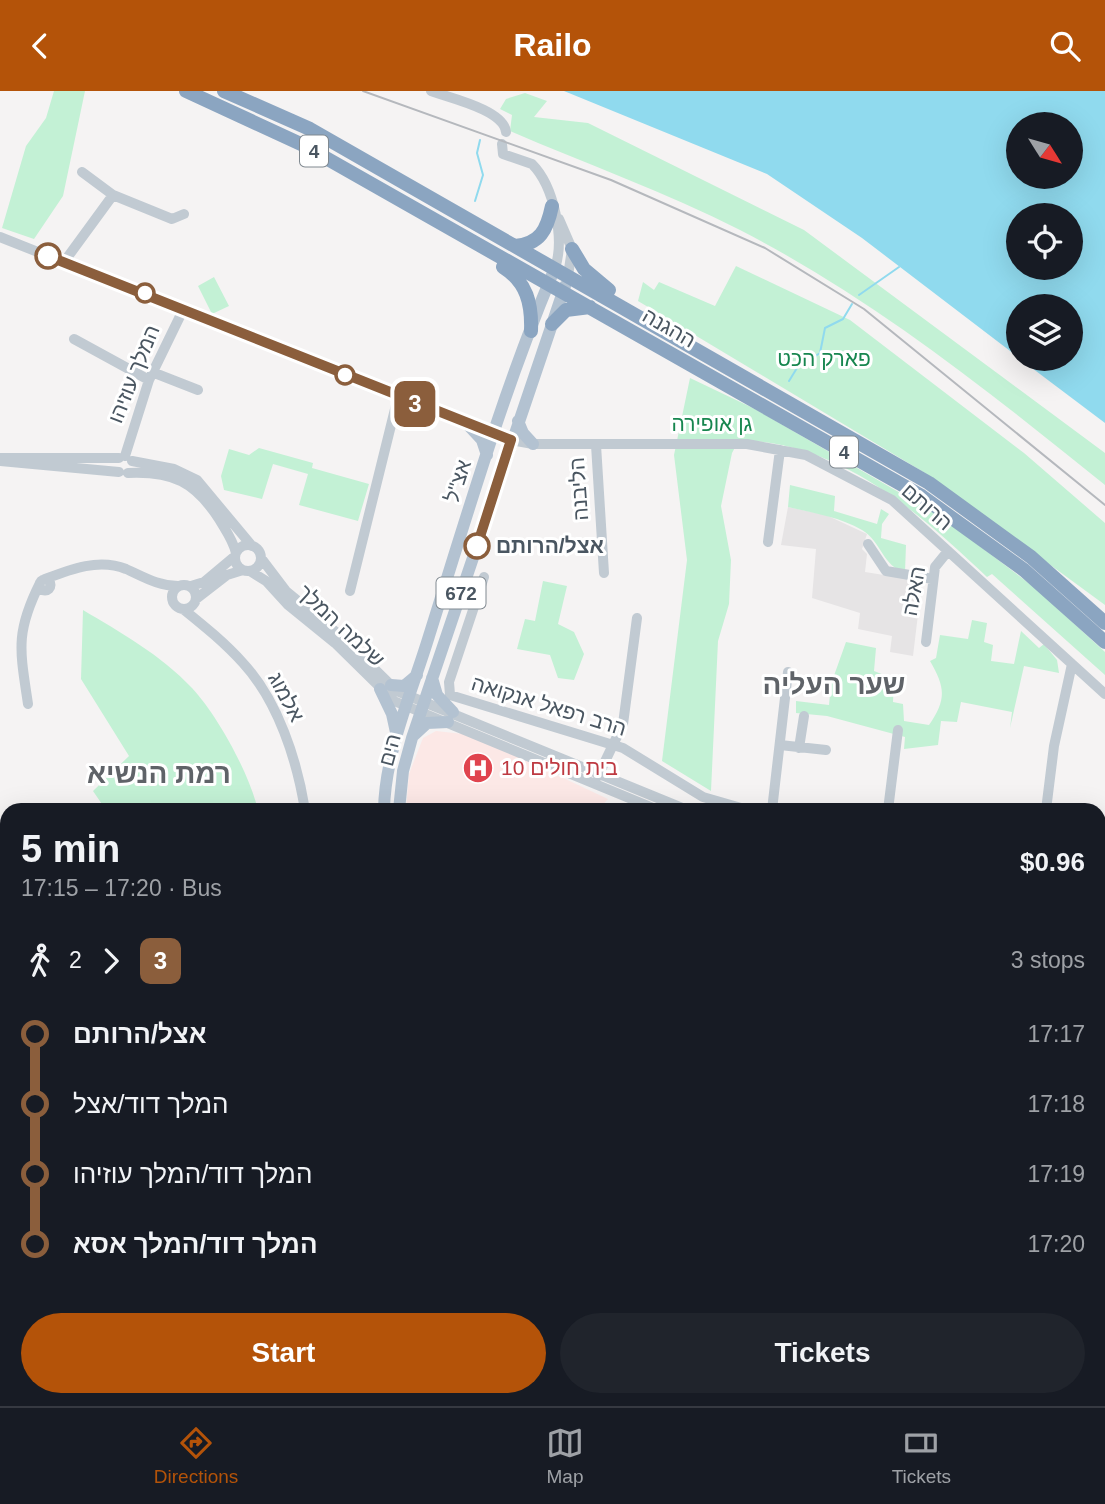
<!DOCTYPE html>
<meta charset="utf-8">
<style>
:root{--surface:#171b24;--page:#20242c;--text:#f1f3f6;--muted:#9ea1a6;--line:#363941;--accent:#b45309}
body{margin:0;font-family:Arial,"Noto Sans Hebrew",sans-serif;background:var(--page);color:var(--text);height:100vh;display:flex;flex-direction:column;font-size:26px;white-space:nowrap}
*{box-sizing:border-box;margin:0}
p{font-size:23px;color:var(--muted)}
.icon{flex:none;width:38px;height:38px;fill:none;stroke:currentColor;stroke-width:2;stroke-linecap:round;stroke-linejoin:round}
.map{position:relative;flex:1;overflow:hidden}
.panel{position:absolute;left:0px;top:712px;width:1106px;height:604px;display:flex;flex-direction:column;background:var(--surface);border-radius:21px 21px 0 0;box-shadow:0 7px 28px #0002}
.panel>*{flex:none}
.badge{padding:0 14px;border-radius:10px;font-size:24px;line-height:46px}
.needle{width:46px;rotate:127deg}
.buttons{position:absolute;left:1006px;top:21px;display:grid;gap:14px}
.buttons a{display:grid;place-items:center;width:77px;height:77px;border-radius:50%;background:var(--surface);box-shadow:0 7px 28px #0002;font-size:35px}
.map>.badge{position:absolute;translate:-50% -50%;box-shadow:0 0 0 4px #fff}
.legs{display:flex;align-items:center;gap:10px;height:77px;padding:0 21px;font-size:23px}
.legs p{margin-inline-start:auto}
.head{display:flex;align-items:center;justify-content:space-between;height:119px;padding:0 21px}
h1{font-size:38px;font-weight:700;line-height:52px}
.button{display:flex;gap:14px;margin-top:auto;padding:14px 21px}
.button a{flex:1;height:80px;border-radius:42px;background:var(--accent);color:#fff;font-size:28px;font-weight:700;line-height:80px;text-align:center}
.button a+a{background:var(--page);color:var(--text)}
ul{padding:0 21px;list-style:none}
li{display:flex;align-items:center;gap:24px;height:70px;font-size:26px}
li i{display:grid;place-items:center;width:10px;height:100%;margin:0 9px;background:currentColor}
li i::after{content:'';width:18px;height:18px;margin:-9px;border:5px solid;border-radius:50%;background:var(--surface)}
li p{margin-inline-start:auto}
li:first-child i{background:linear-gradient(#0000 50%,currentColor 0)}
li:last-child i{background:linear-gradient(currentColor 50%,#0000 0)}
header{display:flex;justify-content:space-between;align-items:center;height:91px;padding:0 21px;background:var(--accent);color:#fff;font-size:32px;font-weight:700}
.tab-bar{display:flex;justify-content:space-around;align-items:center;height:98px;border-top:2px solid var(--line);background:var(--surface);font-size:19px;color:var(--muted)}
.tab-bar a{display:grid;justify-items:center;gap:4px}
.tab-bar .selected{color:var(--accent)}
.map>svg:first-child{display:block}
.education{fill:#e6e4e5}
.medical{fill:#fce8e6}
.green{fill:#c3f1d5}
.water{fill:#90daee;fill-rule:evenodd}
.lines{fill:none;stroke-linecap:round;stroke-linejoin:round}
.stream{stroke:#90daee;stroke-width:2}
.minor{stroke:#c1cad2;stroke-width:10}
.major{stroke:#b3c2d1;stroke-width:12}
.highway{stroke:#8ba5c1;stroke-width:14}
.rail{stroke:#b5b8bd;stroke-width:2}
.line-1-casing{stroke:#fff;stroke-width:16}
.line-1{stroke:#8b5e3c;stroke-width:10}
.stop-1-dot{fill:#fff;stroke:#8b5e3c;stroke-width:3.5}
.labels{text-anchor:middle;stroke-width:6;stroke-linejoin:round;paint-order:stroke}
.shield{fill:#fff;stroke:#808990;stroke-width:2}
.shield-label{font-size:19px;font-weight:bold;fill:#4a5661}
.street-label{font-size:21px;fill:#4a5661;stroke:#fff}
.park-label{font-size:21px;fill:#17864f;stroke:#fff}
.stop-label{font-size:21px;font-weight:bold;fill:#4a5661;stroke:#fff;text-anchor:start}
.health-label{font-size:21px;fill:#be3a42;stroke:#fff;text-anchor:start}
.district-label{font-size:28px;font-weight:bold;fill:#5f6368;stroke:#fff}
</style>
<header><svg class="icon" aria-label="back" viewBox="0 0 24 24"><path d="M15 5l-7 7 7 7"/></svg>Railo<svg class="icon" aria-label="search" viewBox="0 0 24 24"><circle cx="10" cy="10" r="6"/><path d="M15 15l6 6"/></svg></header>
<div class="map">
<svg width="1105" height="1315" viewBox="0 0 1105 1315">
<rect width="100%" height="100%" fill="#f5f3f3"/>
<path class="education" d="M788,416L826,424L867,443L862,458L867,463L865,481L922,490L913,565L890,561L892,545L858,538L860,522L812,507L816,458L781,454Z"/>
<path class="medical" d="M436,640L463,643L493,654L608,708L598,719H406L409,683L423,647Z"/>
<path class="green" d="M54,0H85L63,105L34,148L2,137L26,55L46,27Z
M525,2L547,10L534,26L588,32L804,139L1105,362V394C990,301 872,207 740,139C666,101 586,73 510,40L512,24L500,18L506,8Z
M736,175L850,229L1024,362L1105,432V514L925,382L638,210L643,191L654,199L659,191L715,215Z
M214,186L229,215L212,223L198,195Z
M690,287L755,318L940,425L1035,497L1105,561V584L992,483L987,486C917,420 841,352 739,349L732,362L721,415L731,469L729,513L718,550L711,700L662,670L687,469L674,364Z
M259,357L313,372L312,377L369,393L358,430L299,414L308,383L273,373L262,408L224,399L221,385L229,358L249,364Z
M790,394L835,405L834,420L877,433L881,418L889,423L882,433L881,447L906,454L905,481C883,476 881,450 862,439C840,426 813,422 788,416Z
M543,490L567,495L558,533L574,541L584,563L574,589L558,587L550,564L517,558L525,528L535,530Z
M83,519C120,541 161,564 192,597C218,625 249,682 258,719H106L93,700L129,665L81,588Z
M972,529L987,532L984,551L993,554L991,570L1014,573L1021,540L1039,557L1044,553L1057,569L1059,582L1024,575L1010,637L1012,621L961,611L957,631L941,630L938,654L904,658L905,646L827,625L796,622V610L829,614L831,593L846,551L876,557L874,580L894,588L893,611L903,613L904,630L929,634C947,608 945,596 930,570L936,567L940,544L968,548Z
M0,797L7,801V965L0,962Z
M1099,1031L1105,1035V1095L1099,1092Z
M1099,1164L1105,1166V1315H1032L1046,1309H1099Z
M210,1309H391L393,1315H204Z
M586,1309H643L642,1315H583Z"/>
<path class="water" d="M564,0H1105V332L1020,268H1071V215H1018V266L862,147L767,83ZM1018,33H1071V86H1018ZM1018,124H1071V177H1018Z"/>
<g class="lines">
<path class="stream" d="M475,110L483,84L477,62L480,49
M859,204L899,176
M789,290L797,277L820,262L825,237L843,228L852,213
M615,1315L619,1309"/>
<path class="minor" d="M431,0C450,7 504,19 506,41
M502,53L503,63L532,73C554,95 565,148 555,177
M82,81L113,104
M559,128L572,158L568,185
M0,146L511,349L533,353H747L806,364L892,409L1105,603
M64,171L113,104L172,128L184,123
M74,248L149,289
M152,281L198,299
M596,354L604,482
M125,365L149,289L184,217
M0,367H119
M0,370L119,381
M132,370L174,378L197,389L252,455
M128,382C173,380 195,391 219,428C226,440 233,449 236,462
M768,451L780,359
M868,453L886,480L933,488
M235 467a13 13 0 1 1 26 0a13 13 0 1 1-26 0Z
M261,467L286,500L341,545L397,600L687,719
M250,480L266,490L287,513L335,552L394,610L658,719
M484,486L449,591L450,604L623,657L703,706L748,719
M45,488C71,478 99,467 126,478C144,486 158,495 178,495
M39.5 494a5.5 5.5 0 1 1 11 0a5.5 5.5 0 1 1-11 0Z
M172 506a12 12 0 1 1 24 0a12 12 0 1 1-24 0Z
M191,495L204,491L235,465
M350,500L398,306
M196,508L227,484L243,479
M183,518C204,535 224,551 243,572C278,610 297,669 305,719
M926,551L935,476L948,460
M28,613C20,559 15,542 40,492
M780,654L826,659
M799,657L804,625
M598,685L623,633L637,527
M772,719L788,581
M888,719L898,639
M1046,719L1054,655L1072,573
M1099,788H1105
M1099,879L1105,886
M1099,898L1105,906
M1099,928L1105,918
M889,1309L890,1315
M109,1312V1309
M427,1315L434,1309
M545,1315L548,1309
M690,1315L705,1309"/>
<path class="major" d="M518,330L523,342L533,353
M469,335L482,349L487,364
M432,587L437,604L453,621
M391,594L404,595L417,584
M380,598L392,623L397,646
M414,644L427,632L448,631
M384,719C385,661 412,601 429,545C467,424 503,301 552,184
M399,719L403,680L412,647L565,195
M0,1085L7,1082
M0,1110L7,1113"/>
<path class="highway" d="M186,0L303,54L920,404L1024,479L1105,551
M224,0L310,38L929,392L1031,466L1105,532
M515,155C540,153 547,139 552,115
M572,158L584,178L609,199
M503,176C527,191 532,213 531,240
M552,233L566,219L590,216"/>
<path class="rail" d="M363,0L611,89L765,157L864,218L1105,414"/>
</g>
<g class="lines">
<g class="line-1-casing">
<path id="line-1" d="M48,165L511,349L477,455"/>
</g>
<use href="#line-1" class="line-1"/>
</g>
<defs>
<g id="hospital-disc" transform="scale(1.575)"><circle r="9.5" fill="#e0444e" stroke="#fff"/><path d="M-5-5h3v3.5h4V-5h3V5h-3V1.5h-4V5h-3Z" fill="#fff"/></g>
</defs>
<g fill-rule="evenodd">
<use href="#hospital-disc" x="478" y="677"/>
</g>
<g class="stop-1-dot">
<circle cx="48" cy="165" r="12"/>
<circle cx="145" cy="202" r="9"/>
<circle cx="345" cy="284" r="9"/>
<circle cx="477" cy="455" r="12"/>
</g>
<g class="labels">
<g class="shield">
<rect x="300" y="44.5" width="28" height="31" rx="5"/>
<rect x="830" y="345.5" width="28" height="31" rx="5"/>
<rect x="436.5" y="486.5" width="49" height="31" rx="5"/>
</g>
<g class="shield-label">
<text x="314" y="67">4</text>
<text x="844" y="368">4</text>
<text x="461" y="509">672</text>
</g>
<g class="street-label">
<text transform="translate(669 237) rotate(30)" y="7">ההגנה</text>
<text transform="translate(134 283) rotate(-68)" y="7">המלך עוזיהו</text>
<text transform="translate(458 390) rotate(-72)" y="7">אצ"ל</text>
<text transform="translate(579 398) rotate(-94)" y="7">הליבנה</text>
<text transform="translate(927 416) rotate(41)" y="7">הרותם</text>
<text transform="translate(914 500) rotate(-80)" y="7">האלה</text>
<text transform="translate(341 535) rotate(43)" y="7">שלמה המלך</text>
<text transform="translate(286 606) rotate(62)" y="7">אלמוג</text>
<text transform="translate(549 615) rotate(17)" y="7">הרב רפאל אנקואה</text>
<text transform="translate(390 659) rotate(-75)" y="7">הים</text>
</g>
<g class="park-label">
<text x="824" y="275">פארק הכט</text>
<text x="712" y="340">גן אופירה</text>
</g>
<g class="stop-label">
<text x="496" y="462">אצל/הרותם</text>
</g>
<g class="health-label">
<text x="501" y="684">בית חולים 10</text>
</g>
<g class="district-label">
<text x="834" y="603">שער העליה</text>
<text x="159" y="692">רמת הנשיא</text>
</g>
</g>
</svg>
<div class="buttons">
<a><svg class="needle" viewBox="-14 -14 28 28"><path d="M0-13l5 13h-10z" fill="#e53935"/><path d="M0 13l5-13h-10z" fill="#9ea1a6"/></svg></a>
<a><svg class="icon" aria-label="locate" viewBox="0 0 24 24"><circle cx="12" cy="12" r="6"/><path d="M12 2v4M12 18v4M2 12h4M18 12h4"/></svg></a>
<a><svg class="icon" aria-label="layers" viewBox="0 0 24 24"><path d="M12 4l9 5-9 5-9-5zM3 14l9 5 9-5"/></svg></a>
</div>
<b class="badge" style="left:415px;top:313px;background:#8b5e3c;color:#fff">3</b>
<section class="panel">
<div class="head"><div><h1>5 min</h1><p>17:15 – 17:20 · Bus</p></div><b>$0.96</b></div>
<div class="legs"><svg class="icon" aria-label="walk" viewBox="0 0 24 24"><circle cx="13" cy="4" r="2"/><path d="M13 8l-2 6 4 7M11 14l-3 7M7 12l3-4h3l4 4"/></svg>2<svg class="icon" aria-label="forward" viewBox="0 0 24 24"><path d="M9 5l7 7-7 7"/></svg><b class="badge" style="background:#8b5e3c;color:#fff">3</b><p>3 stops</p></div>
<ul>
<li><i style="color:#8b5e3c"></i><b>אצל/הרותם</b><p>17:17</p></li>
<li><i style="color:#8b5e3c"></i><span>המלך דוד/אצל</span><p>17:18</p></li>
<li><i style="color:#8b5e3c"></i><span>המלך דוד/המלך עוזיהו</span><p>17:19</p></li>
<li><i style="color:#8b5e3c"></i><b>המלך דוד/המלך אסא</b><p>17:20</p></li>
</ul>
<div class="button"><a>Start</a><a>Tickets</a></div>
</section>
</div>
<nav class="tab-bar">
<a class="selected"><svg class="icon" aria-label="directions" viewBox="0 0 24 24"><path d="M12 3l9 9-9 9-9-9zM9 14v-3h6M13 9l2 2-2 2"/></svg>Directions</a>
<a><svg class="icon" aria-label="map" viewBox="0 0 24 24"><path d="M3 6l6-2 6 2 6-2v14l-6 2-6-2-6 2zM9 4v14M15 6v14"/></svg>Map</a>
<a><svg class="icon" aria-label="tickets" viewBox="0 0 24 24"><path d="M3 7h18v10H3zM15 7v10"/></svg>Tickets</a>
</nav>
